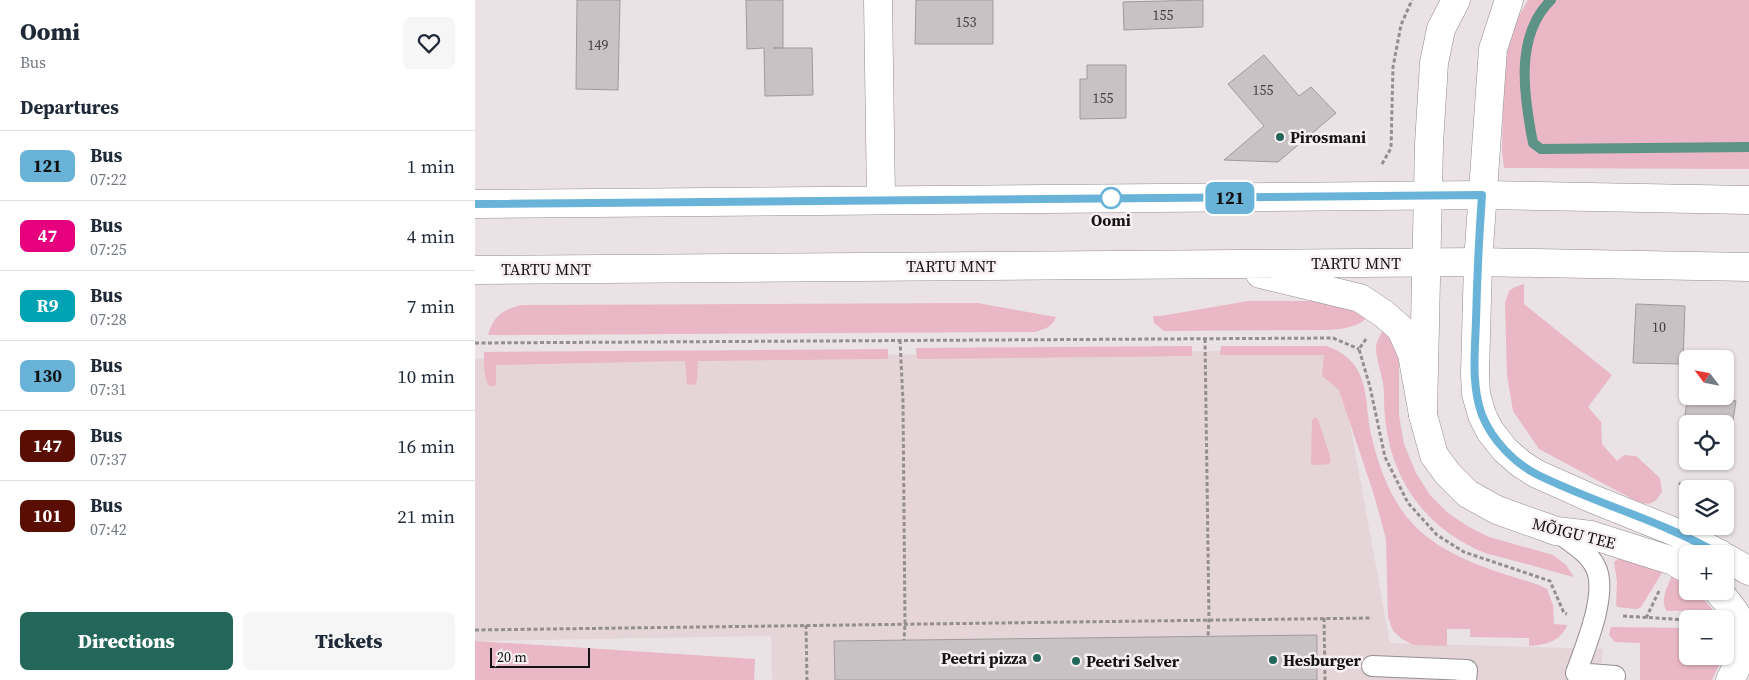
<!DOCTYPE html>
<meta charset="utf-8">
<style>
:root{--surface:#fff;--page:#f6f6f7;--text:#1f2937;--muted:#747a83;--line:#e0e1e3;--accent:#226759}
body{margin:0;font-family:"Source Serif 4",serif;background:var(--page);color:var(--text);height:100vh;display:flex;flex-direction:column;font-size:19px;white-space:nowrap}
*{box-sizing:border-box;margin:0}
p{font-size:16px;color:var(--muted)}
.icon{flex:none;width:28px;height:28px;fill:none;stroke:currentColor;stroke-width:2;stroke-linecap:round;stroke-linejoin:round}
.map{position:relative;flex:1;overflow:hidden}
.side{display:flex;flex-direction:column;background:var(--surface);width:475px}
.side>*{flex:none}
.badge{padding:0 10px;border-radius:8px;font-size:18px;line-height:32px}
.needle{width:32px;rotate:302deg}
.controls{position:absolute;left:1204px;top:350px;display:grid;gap:10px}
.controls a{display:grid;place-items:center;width:55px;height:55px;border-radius:8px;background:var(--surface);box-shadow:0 1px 4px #0004;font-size:25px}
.scale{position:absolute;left:15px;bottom:12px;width:100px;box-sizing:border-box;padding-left:5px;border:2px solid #151313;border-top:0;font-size:14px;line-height:18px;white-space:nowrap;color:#151313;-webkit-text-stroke:4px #f7eff1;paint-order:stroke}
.map>.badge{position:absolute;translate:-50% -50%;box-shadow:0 0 0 2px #fff}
h2{padding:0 20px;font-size:19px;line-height:45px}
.round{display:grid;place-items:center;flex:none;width:52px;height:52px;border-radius:8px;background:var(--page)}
.head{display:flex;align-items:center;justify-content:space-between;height:85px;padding:0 20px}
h1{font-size:24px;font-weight:800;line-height:38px}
.button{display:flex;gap:10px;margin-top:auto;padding:10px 20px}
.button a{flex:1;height:58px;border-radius:8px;background:var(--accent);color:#fff;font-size:20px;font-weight:800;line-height:58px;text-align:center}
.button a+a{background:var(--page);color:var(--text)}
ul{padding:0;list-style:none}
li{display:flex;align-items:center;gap:15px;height:70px;padding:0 20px;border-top:1px solid var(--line)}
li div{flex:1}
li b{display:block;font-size:19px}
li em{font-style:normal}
li .badge{min-width:55px;font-weight:700;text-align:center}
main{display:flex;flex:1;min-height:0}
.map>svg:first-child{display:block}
.built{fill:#e5d5d9}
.green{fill:#e9b7c6}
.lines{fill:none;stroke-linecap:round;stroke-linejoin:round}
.stream{stroke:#5d9286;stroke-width:10}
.building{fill:#c9c2c4;stroke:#a19a9c}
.service-casing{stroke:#948d8f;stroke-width:22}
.minor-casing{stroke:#948d8f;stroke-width:29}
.trunk-casing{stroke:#948d8f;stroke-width:29}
.path{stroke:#948e8f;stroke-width:3;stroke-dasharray:4 2.5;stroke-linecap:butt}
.service{stroke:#fff;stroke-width:20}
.minor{stroke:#fff;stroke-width:28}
.trunk{stroke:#fff;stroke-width:28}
.line-casing{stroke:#fff;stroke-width:11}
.line{stroke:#69b3d9;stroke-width:8}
.poi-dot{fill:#226759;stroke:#f7eff1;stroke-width:2}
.stop-dot{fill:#fff;stroke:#69b3d9;stroke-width:2.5}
.labels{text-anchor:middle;stroke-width:5;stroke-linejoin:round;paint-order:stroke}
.number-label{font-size:14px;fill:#423f3f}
.poi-label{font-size:16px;font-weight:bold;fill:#151313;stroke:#f7eff1;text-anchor:start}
.stop-label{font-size:16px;font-weight:bold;fill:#151313;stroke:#f7eff1}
.street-label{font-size:16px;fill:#151313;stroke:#f7eff1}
</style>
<main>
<section class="side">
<div class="head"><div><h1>Oomi</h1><p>Bus</p></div><a class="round"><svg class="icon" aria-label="heart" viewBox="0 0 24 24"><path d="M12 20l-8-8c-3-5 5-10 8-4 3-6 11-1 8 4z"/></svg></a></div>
<h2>Departures</h2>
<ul>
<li><span class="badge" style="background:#69b3d9;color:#111">121</span><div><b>Bus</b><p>07:22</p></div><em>1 min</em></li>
<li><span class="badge" style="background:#e6007e;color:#fff">47</span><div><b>Bus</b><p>07:25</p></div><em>4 min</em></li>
<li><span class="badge" style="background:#00a3b4;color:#fff">R9</span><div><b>Bus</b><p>07:28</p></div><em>7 min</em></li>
<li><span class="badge" style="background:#69b3d9;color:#111">130</span><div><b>Bus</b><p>07:31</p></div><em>10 min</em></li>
<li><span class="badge" style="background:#5a0e03;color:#fff">147</span><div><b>Bus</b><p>07:37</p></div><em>16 min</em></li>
<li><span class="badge" style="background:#5a0e03;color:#fff">101</span><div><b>Bus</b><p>07:42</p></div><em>21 min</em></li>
</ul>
<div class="button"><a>Directions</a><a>Tickets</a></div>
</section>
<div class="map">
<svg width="1274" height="680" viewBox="0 0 1274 680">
<rect width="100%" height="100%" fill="#eae2e4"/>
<path class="built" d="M749,351L862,353L915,643L1128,649L1125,680H297L296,636L0,641V359Z"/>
<path class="green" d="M1053,0H1274V169L1029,168L1027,151L1029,65L1039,25Z
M1049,284V304L1137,375L1113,407L1126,422L1127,444L1142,461L1149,455L1161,456L1185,478L1187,492C1178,505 1176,506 1161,501L1064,449L1038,411L1032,375L1030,303L1034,291L1040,287Z
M773,301H844L869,306L892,318C879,329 865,329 849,330L689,331L679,323L678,316H686Z
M502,303L581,317C577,327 570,329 560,332L13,335C19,315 27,310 47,305Z
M908,330L920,345L924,363V415L929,444L941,473L955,495L973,513L994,527L1014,537L1078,555L1091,565L1099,577C1079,572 1060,566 1040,561C1030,558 1020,556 1010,553C941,525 908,465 909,393C909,377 901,363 901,347C901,342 906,335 908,330Z
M717,346V356L442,359L441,348Z
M746,346H851C898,362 888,400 897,438C905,473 919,508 946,532C980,561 1023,572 1064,585L1072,589L1078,605L1079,624L1092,625C1086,642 1069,645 1054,646V638L995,637V629H972V646L939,645L927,639L918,631L913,617L911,539L899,495L864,390L847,376L849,355H745Z
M413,349V359L223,361L222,381L220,385L212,384L210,361L21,365V383L20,386H14C8,376 9,364 9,352Z
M840,417L843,419L856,460L854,464L841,465L836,464L837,420Z
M1148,558L1188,571L1166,607L1162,609L1142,607L1141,604L1142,581L1139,562L1143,559Z
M1197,575L1212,584V591H1221L1238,610L1192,611C1184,601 1193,586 1197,575Z
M1136,627L1212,628V656H1247L1245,663L1237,680H1165V643L1140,642L1134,635Z
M0,641L280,659L279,680H0Z"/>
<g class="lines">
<path class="stream" d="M1076,0C1039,36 1049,97 1058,143L1066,149L1274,147"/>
</g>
<path class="building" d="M102,0H145L143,90L101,89Z
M271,0H308V48H298H337L338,95L290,96L289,48L272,49Z
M441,0H518V44H440Z
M728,0V27L649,30L648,2Z
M789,55L824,96L836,87L861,113L803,162L749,160L789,126L753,84Z
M612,65H651V118L605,119V79H612Z
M1161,304L1210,306L1208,364L1158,363Z
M1213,396H1249V399L1261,401L1256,434L1250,433V424H1212V427H1208Z
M842,635V680H360L359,641Z"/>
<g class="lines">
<g class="service-casing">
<path id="service" d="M1081,531C1094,541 1114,552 1121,568C1133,594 1110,648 1101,673L1140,676
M897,666L992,670L991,680"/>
</g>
<g class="minor-casing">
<path id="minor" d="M403,0L406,199
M981,0L966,29L959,63L954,144L948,415L959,455L972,473L993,494L1022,510L1081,531L1116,535L1198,561L1212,569
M1034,0L1018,49L1003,262L1000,374L1001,394L1007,415L1015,431L1030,450L1046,464L1062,474L1118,499L1210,536L1245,554
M1250,557L1274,571
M1243,591C1250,599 1260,610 1264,620C1271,639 1265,663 1255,680"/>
</g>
<g class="trunk-casing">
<path id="trunk" d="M0,204L1007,195L1274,200
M0,270L1003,262L1274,267
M785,274L885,298L909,314L926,329L937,354L948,415"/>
</g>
<path class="path" d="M907,164L916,148L918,67L926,25L937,0
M730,339L734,620L733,636
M891,339L884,349L895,387L910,457L933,503L962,535L989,552L1075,581L1089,613L1092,614
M425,340L428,402L430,624L429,640
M0,343L858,338L884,349
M1204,483L1212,490
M1148,616L1212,620
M849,618L850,680
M1171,618L1185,589
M331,625L332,680
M0,630L897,618"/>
<use href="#service" class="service"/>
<use href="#minor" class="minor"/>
<use href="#trunk" class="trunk"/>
</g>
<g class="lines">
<g class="line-casing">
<path id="line" d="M0,204L1007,195C1004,237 1002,279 1001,321C1000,352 996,385 1007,415C1017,440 1039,463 1063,475C1122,504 1187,521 1244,554"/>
</g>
<use href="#line" class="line"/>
</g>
<g class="poi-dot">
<circle cx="805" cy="137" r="5"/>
<circle cx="562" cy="658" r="5"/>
<circle cx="798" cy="660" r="5"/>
<circle cx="601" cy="661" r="5"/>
</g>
<circle class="stop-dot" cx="636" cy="198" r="10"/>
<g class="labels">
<g class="number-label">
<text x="688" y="20">155</text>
<text x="491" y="27">153</text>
<text x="123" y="50">149</text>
<text x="788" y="95">155</text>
<text x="628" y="103">155</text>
<text x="1184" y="332">10</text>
</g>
<g class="poi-label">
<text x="815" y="143">Pirosmani</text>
<text x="552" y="664" text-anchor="end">Peetri pizza</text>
<text x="808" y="666">Hesburger</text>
<text x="611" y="667">Peetri Selver</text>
</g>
<g class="stop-label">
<text x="636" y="226">Oomi</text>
</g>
<g class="street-label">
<text x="881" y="269">TARTU MNT</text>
<text x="476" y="272">TARTU MNT</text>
<text x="71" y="275">TARTU MNT</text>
<text transform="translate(1099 533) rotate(14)" y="6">MÕIGU TEE</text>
</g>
</g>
</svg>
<div class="controls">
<a><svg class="needle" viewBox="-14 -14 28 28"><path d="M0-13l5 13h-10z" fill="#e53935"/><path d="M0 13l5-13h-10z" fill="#747a83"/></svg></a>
<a><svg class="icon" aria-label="locate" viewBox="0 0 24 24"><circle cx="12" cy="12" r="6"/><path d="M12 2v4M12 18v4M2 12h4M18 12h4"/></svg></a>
<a><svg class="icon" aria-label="layers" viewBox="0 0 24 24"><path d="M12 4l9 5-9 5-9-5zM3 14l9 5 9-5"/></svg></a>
<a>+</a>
<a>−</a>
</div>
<div class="scale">20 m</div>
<b class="badge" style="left:755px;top:198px;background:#69b3d9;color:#111">121</b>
</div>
</main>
